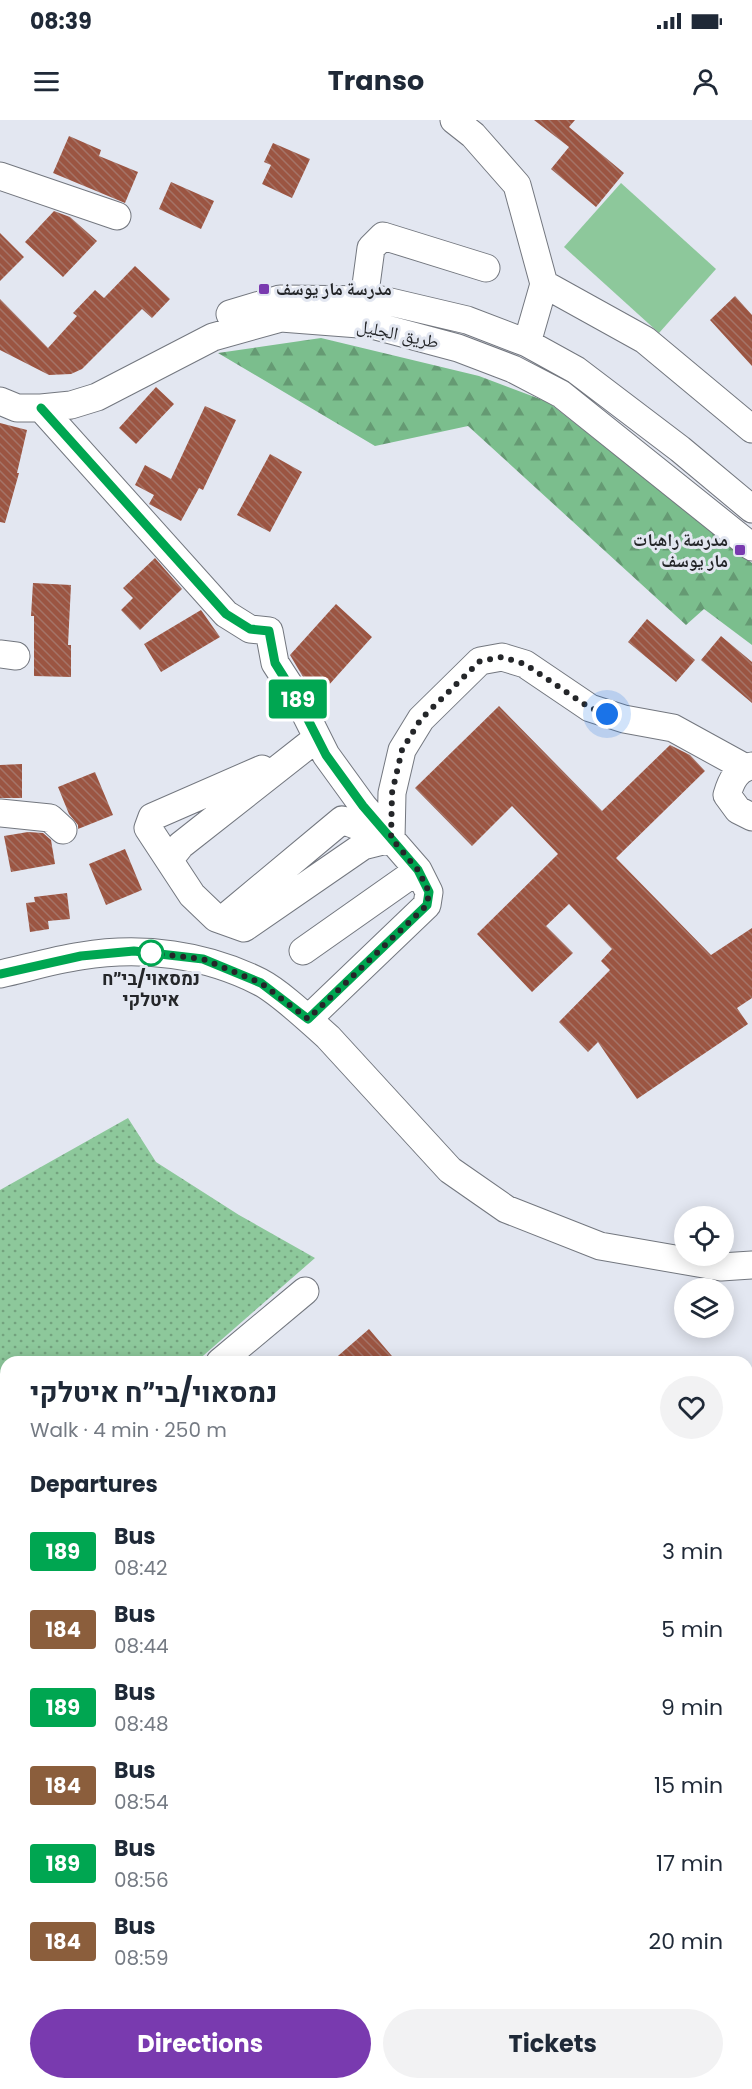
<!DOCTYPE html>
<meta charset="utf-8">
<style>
:root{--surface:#fff;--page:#f2f2f3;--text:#1f2937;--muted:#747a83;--accent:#793aaf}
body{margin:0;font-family:Poppins,"Noto Naskh Arabic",Heebo,sans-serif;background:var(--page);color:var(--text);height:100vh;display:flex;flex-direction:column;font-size:22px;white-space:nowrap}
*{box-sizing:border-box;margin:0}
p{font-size:20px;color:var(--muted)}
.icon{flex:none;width:33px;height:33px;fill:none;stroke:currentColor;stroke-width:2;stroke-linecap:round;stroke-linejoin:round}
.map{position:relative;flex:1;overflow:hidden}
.sheet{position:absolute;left:0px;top:1236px;width:753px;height:734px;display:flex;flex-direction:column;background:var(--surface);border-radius:18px 18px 0 0;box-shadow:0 3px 15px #0003}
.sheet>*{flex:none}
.badge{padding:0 12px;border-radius:4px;font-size:21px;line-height:39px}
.controls{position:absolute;left:674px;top:1086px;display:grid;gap:12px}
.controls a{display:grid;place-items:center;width:60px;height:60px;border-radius:50%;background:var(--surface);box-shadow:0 3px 15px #0003;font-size:30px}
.you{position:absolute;width:30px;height:30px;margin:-15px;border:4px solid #fff;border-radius:50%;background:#1a73e8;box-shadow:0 0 0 9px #1a73e833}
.map>.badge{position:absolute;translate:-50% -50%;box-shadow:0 0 0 3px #fff}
h2{padding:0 30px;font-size:22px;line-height:54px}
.round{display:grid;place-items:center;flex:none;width:63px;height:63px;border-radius:32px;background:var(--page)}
.summary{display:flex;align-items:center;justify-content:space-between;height:102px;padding:0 30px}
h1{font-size:28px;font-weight:700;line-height:45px}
.action{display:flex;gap:12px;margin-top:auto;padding:12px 30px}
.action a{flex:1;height:69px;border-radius:36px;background:var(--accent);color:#fff;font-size:24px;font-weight:700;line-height:69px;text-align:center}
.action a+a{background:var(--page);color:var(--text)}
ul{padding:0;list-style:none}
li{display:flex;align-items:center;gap:18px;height:78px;padding:0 30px}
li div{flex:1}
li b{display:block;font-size:22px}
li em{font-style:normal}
li .badge{min-width:66px;font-weight:700;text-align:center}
.status{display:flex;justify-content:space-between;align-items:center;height:42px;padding:0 30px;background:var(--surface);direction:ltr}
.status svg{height:16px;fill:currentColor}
header{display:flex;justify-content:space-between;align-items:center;height:78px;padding:0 30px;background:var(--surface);font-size:27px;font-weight:700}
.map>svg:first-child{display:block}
.commercial{fill:#ead6e5}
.grass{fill:url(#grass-dots)}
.forest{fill:url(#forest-firs)}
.garden{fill:#8dc89b}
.building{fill:url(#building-back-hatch)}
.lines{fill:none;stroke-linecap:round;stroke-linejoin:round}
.minor-casing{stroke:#73777f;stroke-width:29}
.major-casing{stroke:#c6c7c7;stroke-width:35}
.highway-casing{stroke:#c6c7c7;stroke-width:35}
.minor{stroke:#fff;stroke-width:27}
.major{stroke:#fbd89b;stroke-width:33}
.highway{stroke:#f8be59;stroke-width:33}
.line-casing{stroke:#fff;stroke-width:14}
.line{stroke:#00a651;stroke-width:9}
.walk{stroke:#242629;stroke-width:6;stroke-dasharray:0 10.8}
.poi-dot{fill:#793aaf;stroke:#e3e7f1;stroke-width:2}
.stop-dot{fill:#fff;stroke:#00a651;stroke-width:3}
.labels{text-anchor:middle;stroke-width:6;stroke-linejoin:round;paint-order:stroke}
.poi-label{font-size:18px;font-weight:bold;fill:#242629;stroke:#e3e7f1;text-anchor:start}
.street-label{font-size:18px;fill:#242629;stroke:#e3e7f1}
.stop-label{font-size:18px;font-weight:bold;fill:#242629;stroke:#e3e7f1}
</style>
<div class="status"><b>08:39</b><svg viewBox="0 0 49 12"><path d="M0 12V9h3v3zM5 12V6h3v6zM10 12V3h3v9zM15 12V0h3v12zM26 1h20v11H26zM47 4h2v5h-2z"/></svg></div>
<header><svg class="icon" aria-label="menu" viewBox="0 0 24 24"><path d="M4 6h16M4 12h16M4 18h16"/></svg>Transo<svg class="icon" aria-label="person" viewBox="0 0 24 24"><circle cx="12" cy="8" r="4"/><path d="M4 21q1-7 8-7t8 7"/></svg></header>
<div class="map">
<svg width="752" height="1969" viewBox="0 0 752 1969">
<defs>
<pattern id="grass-dots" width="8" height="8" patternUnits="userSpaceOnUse" patternTransform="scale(1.5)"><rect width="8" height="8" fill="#8dc89b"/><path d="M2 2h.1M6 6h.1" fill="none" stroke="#73a27e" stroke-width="1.8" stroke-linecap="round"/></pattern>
<pattern id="forest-firs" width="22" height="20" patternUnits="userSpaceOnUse" patternTransform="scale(1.5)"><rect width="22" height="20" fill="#7bbe8d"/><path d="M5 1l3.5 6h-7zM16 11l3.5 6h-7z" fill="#659a73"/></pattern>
<pattern id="building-back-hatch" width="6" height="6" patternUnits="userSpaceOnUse" patternTransform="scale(1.5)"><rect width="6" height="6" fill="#9b5542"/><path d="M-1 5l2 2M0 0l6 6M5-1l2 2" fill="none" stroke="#a57468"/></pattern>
</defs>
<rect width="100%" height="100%" fill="#e3e7f1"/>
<path class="commercial" d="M747,1908H752V1969H554L560,1964H747Z"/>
<path class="grass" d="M128,998L156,1042L239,1095L315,1138L196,1242H6V1267H0V1070Z
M0,1729L6,1745V1964H28V1969H0Z"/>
<path class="forest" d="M321,218L479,256L548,282L752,443V525L704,489L686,505L468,306L375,326L218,233Z"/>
<path class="garden" d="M621,63L716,149L659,213L564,127Z"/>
<path class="building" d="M534,0H575L569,7L624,53L596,87L551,49L569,27Z
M69,16L101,30L99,36L138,52L125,83L53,53Z
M273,23L310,39L292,78L262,64L271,45L264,42Z
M171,62L214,81L201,109L159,89Z
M54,91L70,97L97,121L63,157L25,122Z
M0,113L24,137L0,161Z
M135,146L170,179L152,198L142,189L82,249L71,254L49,255L0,230V179L48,228L77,196L73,193L95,170L104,178Z
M735,176L752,195V246L710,200Z
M156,267L174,284L136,324L119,308Z
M205,286L236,300L203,370L199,368L181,401L149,384L154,375L135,365L145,345L171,359Z
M0,303L27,310L17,353H19L5,403L0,402Z
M270,334L302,352L270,412L237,395Z
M155,438L182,469L140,510L121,490L133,478L123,468Z
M33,463L71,465L68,525H71V557L34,556V496H31Z
M336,484L372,517L319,576L309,567L290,535Z
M201,490L220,517L161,552L144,524Z
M647,499L695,540L676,562L628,522Z
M721,516L752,542V583L701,540Z
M499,586L602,691L670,625L690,635L705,651L616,738L711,835L752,808V878L737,888L748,904L637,979L598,922L588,932L559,902L610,850L601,841L612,829L569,784L546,806L573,833L532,872L477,814L558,734L512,686L472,726L415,668Z
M22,644V678H0V645Z
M95,652L113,695L78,709V705L69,694L58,667Z
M28,712L43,713L51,720L55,744L11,752L4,716Z
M125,729L142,770L106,785L89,744Z
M67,773L70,799L48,801L49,809L30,812L26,783L35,782L34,777Z
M369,1209L397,1242H331Z"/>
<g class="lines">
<g class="minor-casing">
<path id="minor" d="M454,0L473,15L517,65L544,164L527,223
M0,56L117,96
M544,164L645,220L752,309
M364,180L371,128L383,116L486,148
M230,194L280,179L382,180L467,200L527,223L576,250L680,329L752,389
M0,281L17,288H41L71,285L97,277L213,217L281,198L372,205L458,228L513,249L561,274L752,427
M41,288L226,494L250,509L269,511L275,543L297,577L326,635L363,686L391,719
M0,534L16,536
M317,618L181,725L169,740L192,775L216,798L244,808L363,726L391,719
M752,646C737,648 731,661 727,675L738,690L752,697
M0,693L50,698L63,710
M169,740L148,708L152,697L262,649
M222,800L342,700L387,717
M303,831L418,750
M0,854C27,848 54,840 81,836C142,826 205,834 260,862C281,873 310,901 328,917L450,1050L506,1089L600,1126L721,1147L752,1145
M308,899L427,785L429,772L418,750L391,719L392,673L402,630L421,599L480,541L502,537L525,544L590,588L624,599L673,608L744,647
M220,1242L305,1171
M747,1277L752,1274
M0,1289L6,1288
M747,1555H752
M0,1587L6,1609
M747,1713H752
M747,1882H752
M747,1905L752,1904
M279,1964L280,1969
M417,1964L420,1969
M177,1969L179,1964
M364,1969L391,1964
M523,1969L528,1964"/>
</g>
<g class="major-casing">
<path id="major" d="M110,1964L113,1969
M138,1964L147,1969
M52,1969L53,1964"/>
</g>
<g class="highway-casing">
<path id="highway" d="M747,1404H752
M747,1448H752
M5,1514L6,1515
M0,1612L6,1609
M0,1662L6,1659
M0,1697L6,1702"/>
</g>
<use href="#minor" class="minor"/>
<use href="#major" class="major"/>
<use href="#highway" class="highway"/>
</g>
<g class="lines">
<g class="line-casing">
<path id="line" d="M0,854L81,836L134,831L203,839L261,863L308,899L427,785L429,772L418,750L363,686L326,635L297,578L275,543L269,511L250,509L226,494L41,288"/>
</g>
<use href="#line" class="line"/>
<path class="walk" d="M151,833L203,839L261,863L308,899L427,785L429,772L418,750L391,718L392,673L402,630L421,599L480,541L502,537L525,544L590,588L607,594"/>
</g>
<g class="poi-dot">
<rect x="258" y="163" width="12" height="12" rx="3"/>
<rect x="734" y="424" width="12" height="12" rx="3"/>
</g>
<circle class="stop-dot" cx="151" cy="833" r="12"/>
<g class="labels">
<g class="poi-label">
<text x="276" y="175">مدرسة مار يوسف</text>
<text x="728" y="426" text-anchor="end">مدرسة راهبات<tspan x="728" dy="21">مار يوسف</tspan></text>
</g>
<g class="street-label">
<text transform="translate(398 214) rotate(12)" y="6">طريق الجليل</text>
</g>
<g class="stop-label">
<text x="151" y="865">נמסאוי/בי״ח<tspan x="151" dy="21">איטלקי</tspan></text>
</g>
</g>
</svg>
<div class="controls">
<a><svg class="icon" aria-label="locate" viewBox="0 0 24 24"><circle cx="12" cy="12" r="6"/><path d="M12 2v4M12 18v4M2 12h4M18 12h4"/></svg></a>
<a><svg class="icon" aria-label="layers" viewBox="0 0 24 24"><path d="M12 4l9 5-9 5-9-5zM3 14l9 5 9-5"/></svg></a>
</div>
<div class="you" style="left:607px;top:594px"></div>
<b class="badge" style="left:298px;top:579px;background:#00a651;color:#fff">189</b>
<section class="sheet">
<div class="summary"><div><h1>נמסאוי/בי״ח איטלקי</h1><p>Walk · 4 min · 250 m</p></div><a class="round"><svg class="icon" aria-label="heart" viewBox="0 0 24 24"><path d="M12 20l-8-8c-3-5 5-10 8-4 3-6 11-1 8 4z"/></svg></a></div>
<h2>Departures</h2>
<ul>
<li><span class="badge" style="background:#00a651;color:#fff">189</span><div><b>Bus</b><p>08:42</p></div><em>3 min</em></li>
<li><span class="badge" style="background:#8b5e3c;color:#fff">184</span><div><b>Bus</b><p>08:44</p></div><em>5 min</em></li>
<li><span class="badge" style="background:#00a651;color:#fff">189</span><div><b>Bus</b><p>08:48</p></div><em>9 min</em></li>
<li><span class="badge" style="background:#8b5e3c;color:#fff">184</span><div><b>Bus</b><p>08:54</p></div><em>15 min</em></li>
<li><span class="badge" style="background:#00a651;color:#fff">189</span><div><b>Bus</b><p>08:56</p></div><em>17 min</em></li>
<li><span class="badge" style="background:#8b5e3c;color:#fff">184</span><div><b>Bus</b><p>08:59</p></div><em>20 min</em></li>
</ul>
<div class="action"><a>Directions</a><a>Tickets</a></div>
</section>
</div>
